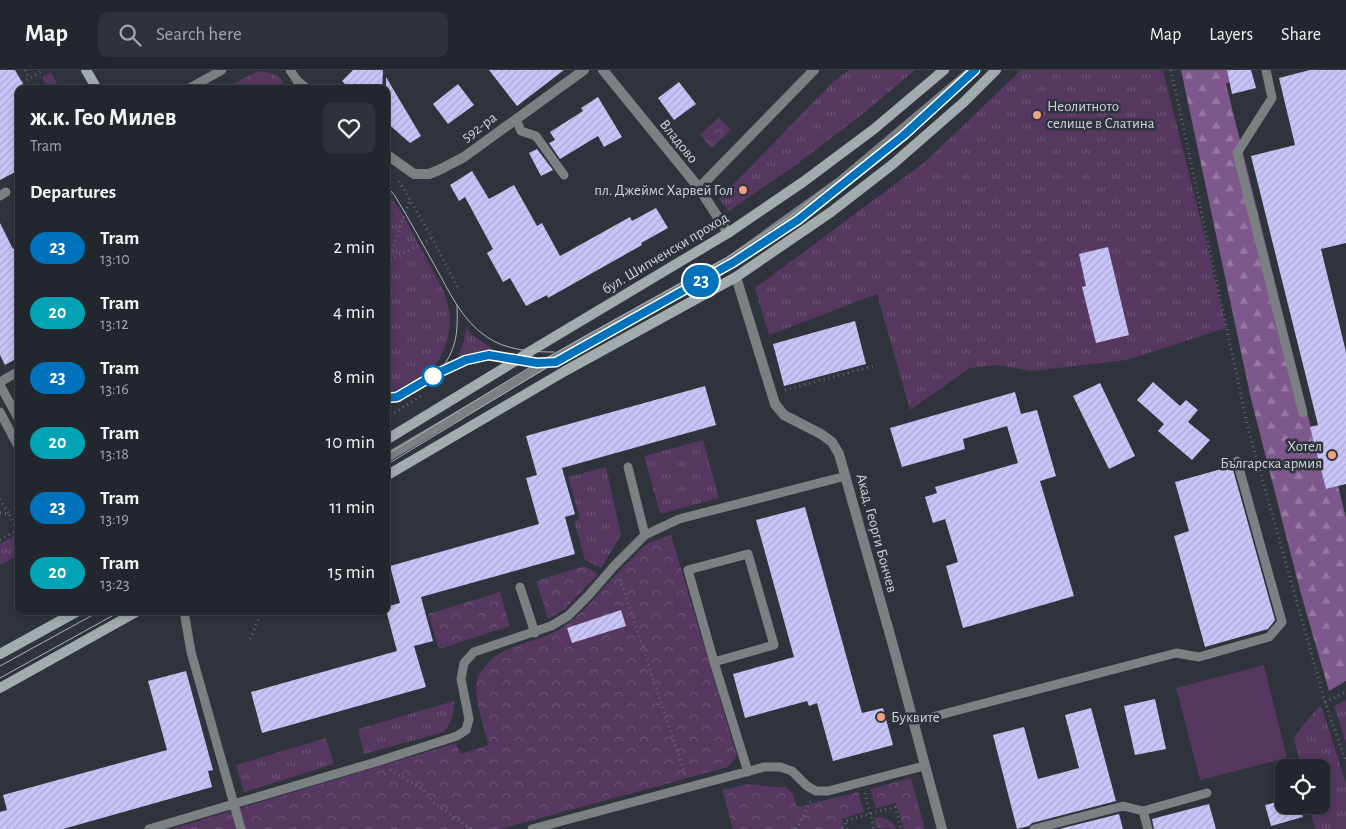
<!DOCTYPE html>
<meta charset="utf-8">
<style>
:root{--surface:#22262d;--page:#2e3239;--text:#f1f3f6;--muted:#a2a5aa;--line:#3f4349}
body{margin:0;font-family:"Alegreya Sans",sans-serif;background:var(--page);color:var(--text);height:100vh;display:flex;flex-direction:column;font-size:19px;white-space:nowrap}
*{box-sizing:border-box;margin:0}
p{font-size:16px;color:var(--muted)}
.icon{flex:none;width:28px;height:28px;fill:none;stroke:currentColor;stroke-width:2;stroke-linecap:round;stroke-linejoin:round}
.map{position:relative;flex:1;overflow:hidden}
.sheet{position:absolute;left:15px;top:15px;width:375px;height:530px;display:flex;flex-direction:column;background:var(--surface);border-radius:10px;box-shadow:0 2px 8px #0003,0 0 0 1px var(--line)}
.sheet>*{flex:none}
.badge{padding:0 10px;border-radius:16px;font-size:18px;line-height:32px}
.tools{position:absolute;left:1275px;top:689px;display:grid;gap:10px}
.tools a{display:grid;place-items:center;width:55px;height:55px;border-radius:10px;background:var(--surface);box-shadow:0 2px 8px #0003,0 0 0 1px var(--line);font-size:25px}
.map>.badge{position:absolute;translate:-50% -50%;box-shadow:0 0 0 2px #fff}
h2{padding:0 15px;font-size:19px;line-height:45px}
.round{display:grid;place-items:center;flex:none;width:52px;height:52px;border-radius:10px;background:var(--page)}
.headline{display:flex;align-items:center;justify-content:space-between;height:85px;padding:0 15px}
h1{font-size:24px;font-weight:700;line-height:38px}
ul{padding:0;list-style:none}
li{display:flex;align-items:center;gap:15px;height:65px;padding:0 15px}
li div{flex:1}
li b{display:block;font-size:19px}
li em{font-style:normal}
li .badge{min-width:55px;font-weight:700;text-align:center}
header{display:flex;align-items:center;gap:30px;box-sizing:border-box;height:70px;padding:0 25px;background:var(--surface);border-bottom:1px solid var(--line)}
header strong{font-size:24px}
nav{display:flex;gap:28px;margin-inline-start:auto;font-size:18px}
.search{width:350px;height:45px;background:var(--page);display:flex;align-items:center;gap:12px;box-sizing:border-box;padding:0 18px;border-radius:10px;color:var(--muted);font-size:19px}
.map>svg:first-child{display:block}
.grass{fill:url(#grass-tufts)}
.forest{fill:url(#forest-firs)}
.park{fill:url(#park-crowns)}
.garden{fill:#553760}
.building{fill:url(#building-hatch)}
.lines{fill:none;stroke-linecap:round;stroke-linejoin:round}
.path{stroke:#646870;stroke-width:3;stroke-dasharray:1 4;stroke-linecap:butt}
.lane{stroke:#7b8082;stroke-width:9}
.street{stroke:#7b8082;stroke-width:10}
.secondary{stroke:#a3abaf;stroke-width:10}
.tram{stroke:#afb2b9;stroke-width:1}
.line-casing{stroke:#fff;stroke-width:11}
.line{stroke:#0072bc;stroke-width:8}
.poi-dot{fill:#f2a081;stroke:#2e333c;stroke-width:2}
.stop-dot{fill:#fff;stroke:#0072bc;stroke-width:2.5}
.labels{text-anchor:middle;stroke-width:5;stroke-linejoin:round;paint-order:stroke}
.poi-label{font-size:15px;fill:#d0d3d9;stroke:#2e333c;text-anchor:start}
.street-label{font-size:15px;fill:#d0d3d9;stroke:#2e333c}
</style>
<header>
<strong>Map</strong>
<div class="search"><svg class="icon" aria-label="search" viewBox="0 0 24 24"><circle cx="10" cy="10" r="6"/><path d="M15 15l6 6"/></svg>Search here</div>
<nav><a>Map</a><a>Layers</a><a>Share</a></nav>
</header>
<div class="map">
<svg width="1346" height="759" viewBox="0 0 1346 759">
<defs>
<pattern id="grass-tufts" width="24" height="20" patternUnits="userSpaceOnUse" patternTransform="scale(1.25)"><rect width="24" height="20" fill="#553760"/><path d="M3 7l-1-3M5 7V3M7 7l1-3M15 17l-1-3M17 17v-4M19 17l1-3" fill="none" stroke="#6c5376"/></pattern>
<pattern id="forest-firs" width="22" height="20" patternUnits="userSpaceOnUse" patternTransform="scale(1.25)"><rect width="22" height="20" fill="#7e588c"/><path d="M5 1l3.5 6h-7zM16 11l3.5 6h-7z" fill="#9577a1"/></pattern>
<pattern id="park-crowns" width="20" height="18" patternUnits="userSpaceOnUse" patternTransform="scale(1.25)"><rect width="20" height="18" fill="#553760"/><path d="M2 6a3 3 0 1 1 6 0M12 15a3 3 0 1 1 6 0" fill="none" stroke="#6c5376"/></pattern>
<pattern id="building-hatch" width="6" height="6" patternUnits="userSpaceOnUse" patternTransform="scale(1.25)"><rect width="6" height="6" fill="#c8c4f8"/><path d="M-1 1l2-2M0 6l6-6M5 7l2-2" fill="none" stroke="#aca9d3"/></pattern>
</defs>
<rect width="100%" height="100%" fill="#2e333c"/>
<path class="grass" d="M849,0H915L864,43L793,97L729,141L719,129L833,12Z
M1021,0H1163L1205,167L1226,258L1127,290L1032,301L996,295L970,298L910,340L877,224L769,265L755,218L925,92Z
M260,1C275,3 281,5 287,19H223L248,6Z
M51,2L60,19H48L42,7Z
M386,126L395,133L403,145L444,222L449,239L450,255L447,273L439,290L429,302L392,322L386,323Z
M466,256L471,264L493,279L458,287L464,271Z
M703,370L719,428L660,444L644,386Z
M606,397L621,465L601,498L585,490L574,451L580,449L568,407Z
M19,463V485L0,495V474Z
M1346,630V673L1334,636Z
M454,631C454,644 452,652 444,662L364,684L358,659Z
M1321,635L1346,713V759H1315L1309,735H1321V698L1301,697L1294,668L1303,655Z
M326,668L334,694L244,722L236,695Z
M879,747C887,748 894,752 897,759L877,758L874,748Z"/>
<path class="forest" d="M1181,0H1227L1230,12L1226,14L1326,419L1338,416L1346,448V611L1329,621L1301,524L1251,329Z"/>
<path class="park" d="M719,47L731,60L712,78L700,65Z
M671,465L737,686L728,697L501,759H171L456,673L460,684L488,675C485,657 470,620 479,605C499,570 534,577 563,557C589,539 609,509 633,487C637,483 642,477 647,474C653,470 664,468 671,465Z
M584,496L598,504L565,539L548,549L536,511Z
M500,522L510,556L439,579L428,544Z
M911,708L925,759H904L896,733L876,738L870,719Z
M749,714L774,717H786L793,724L797,737L858,722L864,742L842,749L844,759H733L722,720Z"/>
<path class="garden" d="M1264,595L1287,688L1200,710L1176,618Z"/>
<path class="building" d="M0,0H15L26,19H19V100L0,110Z
M353,0H383L382,19H350L342,11Z
M489,0H564L517,36Z
M1227,0H1251L1256,18L1232,24Z
M1310,0H1346V173L1321,179L1346,282V414L1326,419L1310,357L1318,355L1251,86L1295,75L1279,8Z
M386,7L421,66L410,73L386,52Z
M679,12L696,34L674,50L658,28Z
M458,14L474,35L448,54L433,34Z
M598,27L622,67L604,77L598,66L560,89L549,73L555,70L550,62L583,41L581,38Z
M537,79L553,100L541,106L529,83Z
M472,101L489,129L514,115L537,156L542,153L560,186L630,147L632,151L656,138L668,158L641,173L642,175L548,228L547,225L526,236L510,208L503,212L487,183L493,179L465,127L459,131L450,115Z
M0,153L13,179L19,176V287L5,295L0,285Z
M1108,177L1129,265L1096,273L1082,217L1086,216L1079,184Z
M855,251L866,294L784,316L773,274Z
M1153,312L1180,336L1186,330L1198,340L1188,352L1210,370L1192,390L1158,361L1164,354L1137,330Z
M1100,313L1135,386L1109,399L1073,326Z
M705,316L716,355L562,398L575,444L565,447L575,484L421,527L433,571L414,576L426,617L262,663L251,622L397,581L386,540V537L400,533L390,496L539,454L526,408L537,405L526,366Z
M1015,322L1021,344L1037,340L1056,406L1040,411L1074,526L963,558L946,496L958,492L945,449L933,453L925,427L937,423L935,417L1018,393L1007,356L963,369L965,379L902,397L890,358Z
M1232,396L1275,550L1268,559L1205,577L1174,466L1189,461L1175,412Z
M805,437L862,643L883,638L893,675L833,691L817,633L809,636L807,631L745,648L733,604L794,587L756,450Z
M621,540L626,556L572,573L567,558Z
M186,601L213,700L208,701L212,717L63,759H0V742L7,740L3,725L167,680L148,611Z
M1155,629L1166,679L1135,685L1124,636Z
M1091,638L1116,731L1032,753L1029,756L1017,759L993,665L1024,657L1038,709L1079,698L1065,645Z
M1284,730V735H1300L1303,747L1271,756L1265,735Z
M1209,734L1216,759H1154L1152,749Z
M1119,744L1123,759H1059Z"/>
<g class="lines">
<path class="path" d="M25,0L29,8
M1171,0L1248,358L1325,632L1346,692
M22,12L44,0
M123,19L125,18
M399,111L432,168L459,220
M389,190L410,129
M386,192L432,168
M386,224L394,228
M785,320L877,295
M386,338L391,345
M386,348L424,324
M0,429L9,444
M0,443L9,444L19,462
M0,470L19,459
M620,509L686,707
M250,569L262,541
M1325,632L1346,622
M390,700L424,720L434,733L471,759
M865,723L874,759
M796,759L811,731
M847,759L845,751L895,737L901,759"/>
<path class="lane" d="M290,0L298,12L300,19
M1266,0L1272,28L1237,83L1303,343
M188,19L222,0
M516,49L521,61L536,66L564,105
M0,126L6,122
M0,312L19,301
M0,315L19,350
M0,342L19,378
M386,388L588,269L730,190L839,112L972,0
M628,397L645,465
M520,517L535,563
M184,541L191,582L241,759
M714,592L774,575L748,484L688,500L714,592L748,702
M913,652L1176,583L1199,587L1269,567L1282,552L1237,391
M149,759L376,692L457,666L466,660L469,649L461,609L464,593L474,582L551,556L568,546L588,526L615,495L645,465L679,449L846,406
M532,759L764,697H780L792,701L807,716L816,721H828L924,696
M1034,759L1123,736L1143,741
M1148,759L1143,741L1207,723"/>
<path class="street" d="M603,0L699,118L728,163
M298,12L307,19
M386,84L414,104H429L439,100L464,87L584,0
M699,118L814,0
M736,207L775,334L784,345L821,364L832,372L839,384L894,579L942,759"/>
<path class="secondary" d="M86,0L97,19
M386,370L517,290L529,282L728,163L803,112L874,59L944,0
M386,406L565,301L736,207L831,142L893,94L964,32L996,0
M0,584L78,541
M0,618L138,541"/>
<path class="tram" d="M386,115L395,126C409,149 422,173 435,196C449,221 462,251 487,267C506,280 531,282 554,282
M440,301C457,278 458,263 457,235
M386,328L397,327L438,303L466,290L489,285L538,293
M386,385L537,293L726,188L792,145L824,119
M386,395L556,292L734,193L798,150L904,65L975,0
M0,596L100,541
M0,608L121,541"/>
</g>
<g class="lines">
<g class="line-casing">
<path id="line" d="M386,328L397,327L438,303L466,290L489,285L537,293L556,292L734,192L798,150L904,65L975,0"/>
</g>
<use href="#line" class="line"/>
</g>
<g class="poi-dot">
<circle cx="1037" cy="45" r="5"/>
<circle cx="743" cy="120" r="5"/>
<circle cx="1332" cy="385" r="5"/>
<circle cx="881" cy="647" r="5"/>
</g>
<circle class="stop-dot" cx="433" cy="306" r="10"/>
<g class="labels">
<g class="poi-label">
<text x="1047" y="41">Неолитното<tspan x="1047" dy="17">селище в Слатина</tspan></text>
<text x="733" y="125" text-anchor="end">пл. Джеймс Харвей Гол</text>
<text x="1322" y="381" text-anchor="end">Хотел<tspan x="1322" dy="17">Българска армия</tspan></text>
<text x="891" y="652">Буквите</text>
</g>
<g class="street-label">
<text transform="translate(479 57) rotate(-36)" y="5">592-ра</text>
<text transform="translate(679 71) rotate(51)" y="5">Владово</text>
<text transform="translate(665 183) rotate(-31)" y="5">бул. Шипченски проход</text>
<text transform="translate(877 463) rotate(75)" y="5">Акад. Георги Бончев</text>
</g>
</g>
</svg>
<div class="tools">
<a><svg class="icon" aria-label="locate" viewBox="0 0 24 24"><circle cx="12" cy="12" r="6"/><path d="M12 2v4M12 18v4M2 12h4M18 12h4"/></svg></a>
</div>
<b class="badge" style="left:701px;top:211px;background:#0072bc;color:#fff">23</b>
<section class="sheet">
<div class="headline"><div><h1>ж.к. Гео Милев</h1><p>Tram</p></div><a class="round"><svg class="icon" aria-label="heart" viewBox="0 0 24 24"><path d="M12 20l-8-8c-3-5 5-10 8-4 3-6 11-1 8 4z"/></svg></a></div>
<h2>Departures</h2>
<ul>
<li><span class="badge" style="background:#0072bc;color:#fff">23</span><div><b>Tram</b><p>13:10</p></div><em>2 min</em></li>
<li><span class="badge" style="background:#00a3b4;color:#fff">20</span><div><b>Tram</b><p>13:12</p></div><em>4 min</em></li>
<li><span class="badge" style="background:#0072bc;color:#fff">23</span><div><b>Tram</b><p>13:16</p></div><em>8 min</em></li>
<li><span class="badge" style="background:#00a3b4;color:#fff">20</span><div><b>Tram</b><p>13:18</p></div><em>10 min</em></li>
<li><span class="badge" style="background:#0072bc;color:#fff">23</span><div><b>Tram</b><p>13:19</p></div><em>11 min</em></li>
<li><span class="badge" style="background:#00a3b4;color:#fff">20</span><div><b>Tram</b><p>13:23</p></div><em>15 min</em></li>
</ul>
</section>
</div>
